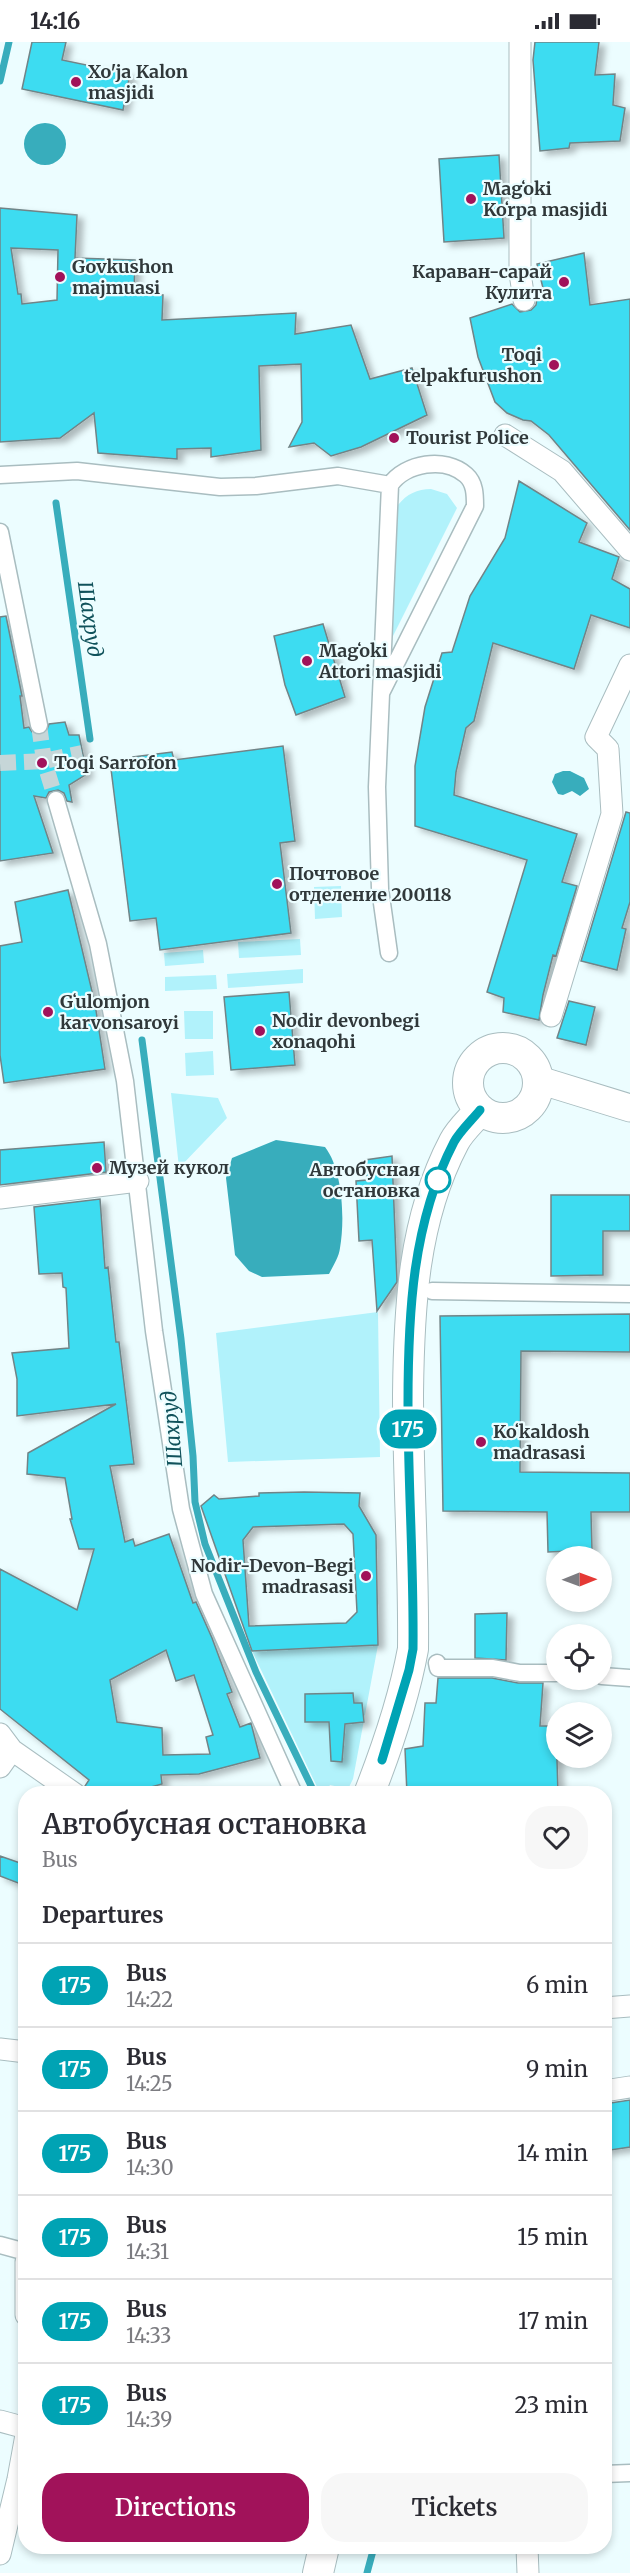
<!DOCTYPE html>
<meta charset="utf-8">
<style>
:root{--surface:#fff;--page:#f7f7f7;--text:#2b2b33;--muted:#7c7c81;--line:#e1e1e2;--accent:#a1125a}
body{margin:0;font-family:Merriweather,serif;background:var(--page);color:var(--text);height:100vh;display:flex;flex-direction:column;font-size:22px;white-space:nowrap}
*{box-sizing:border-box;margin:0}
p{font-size:20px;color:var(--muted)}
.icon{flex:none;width:33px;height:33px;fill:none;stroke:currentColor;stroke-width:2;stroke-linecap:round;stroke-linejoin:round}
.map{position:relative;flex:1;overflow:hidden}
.drawer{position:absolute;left:18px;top:1744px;width:594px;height:768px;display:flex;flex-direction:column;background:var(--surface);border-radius:24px;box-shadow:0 3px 9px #0003}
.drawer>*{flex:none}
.badge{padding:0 12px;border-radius:20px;font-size:21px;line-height:39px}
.needle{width:39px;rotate:89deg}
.fabs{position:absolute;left:546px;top:1504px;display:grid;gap:12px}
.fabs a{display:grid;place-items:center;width:66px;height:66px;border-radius:50%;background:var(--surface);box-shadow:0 3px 9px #0003;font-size:30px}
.map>.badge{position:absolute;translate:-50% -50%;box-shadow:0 0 0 3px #fff}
h2{padding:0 24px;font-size:22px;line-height:54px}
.round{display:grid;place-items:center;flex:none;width:63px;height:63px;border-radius:24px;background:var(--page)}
.summary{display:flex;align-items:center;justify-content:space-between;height:102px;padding:0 24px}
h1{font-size:28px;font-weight:600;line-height:45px}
.primary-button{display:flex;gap:12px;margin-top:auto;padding:12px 24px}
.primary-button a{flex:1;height:69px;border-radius:24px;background:var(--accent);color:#fff;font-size:24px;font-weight:600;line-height:69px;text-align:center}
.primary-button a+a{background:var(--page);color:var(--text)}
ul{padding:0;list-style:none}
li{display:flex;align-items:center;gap:18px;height:84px;padding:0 24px;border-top:2px solid var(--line)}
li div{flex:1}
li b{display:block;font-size:22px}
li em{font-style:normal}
li .badge{min-width:66px;font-weight:700;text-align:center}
.status{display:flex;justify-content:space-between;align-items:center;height:42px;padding:0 30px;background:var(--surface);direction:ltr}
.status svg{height:16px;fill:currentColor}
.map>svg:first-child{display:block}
.green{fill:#b1f2fb}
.water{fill:#38adbc}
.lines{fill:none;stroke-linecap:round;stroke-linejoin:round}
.stream{stroke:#38adbc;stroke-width:7}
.building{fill:#3ddcf1;stroke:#718487;stroke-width:1.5;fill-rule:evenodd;filter:url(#shadow)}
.pedestrian-tunnel{stroke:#c6d6d8;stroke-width:16;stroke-dasharray:16 8;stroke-linecap:butt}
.pedestrian-casing{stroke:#a9bdc0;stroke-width:19}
.minor-casing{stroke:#a9bdc0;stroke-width:23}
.tertiary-casing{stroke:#a9bdc0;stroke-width:29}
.secondary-casing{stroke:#a9bdc0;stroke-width:32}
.pedestrian{stroke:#fff;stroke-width:16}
.minor{stroke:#fff;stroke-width:21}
.tertiary{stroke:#fff;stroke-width:27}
.secondary{stroke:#fff;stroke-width:30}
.line-casing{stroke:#fff;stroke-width:14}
.line{stroke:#00a3b4;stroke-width:9}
.poi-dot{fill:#a1125a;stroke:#ecfdff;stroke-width:2}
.stop-dot{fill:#fff;stroke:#00a3b4;stroke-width:3}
.labels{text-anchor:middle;stroke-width:4.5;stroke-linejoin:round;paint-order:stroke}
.poi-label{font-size:18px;font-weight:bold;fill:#30383a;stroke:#ecfdff;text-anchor:start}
.stop-label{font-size:18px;font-weight:bold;fill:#30383a;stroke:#ecfdff;text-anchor:end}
.water-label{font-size:20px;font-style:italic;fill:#10525b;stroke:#ecfdff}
</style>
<div class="status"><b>14:16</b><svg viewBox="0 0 49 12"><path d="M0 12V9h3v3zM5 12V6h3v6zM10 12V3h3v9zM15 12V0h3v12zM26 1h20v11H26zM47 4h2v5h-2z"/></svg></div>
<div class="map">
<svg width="630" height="2531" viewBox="0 0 630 2531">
<defs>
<filter id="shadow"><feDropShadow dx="6" dy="4" stdDeviation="3" flood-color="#0004"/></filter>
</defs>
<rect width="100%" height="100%" fill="#ecfdff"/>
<path class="green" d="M431,447L447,452L457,466L393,594L389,585L398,463C407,452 417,447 431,447Z
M341,844L342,875L315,877L314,845Z
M300,897L301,913L239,916L238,900Z
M203,908L204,921L165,924L164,911Z
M303,927V941L228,946L227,932Z
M216,933L217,947L165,949V935Z
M184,969H213V997H185Z
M213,1009L214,1033L186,1034L185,1011Z
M171,1051L218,1056L227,1076L179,1126Z
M378,1270L380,1415L228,1420L216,1291Z
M378,1603L353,1737L348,1747L330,1743L325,1751H320L252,1609Z"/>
<path class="water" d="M24 102a21 21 0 1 1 42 0a21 21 0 1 1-42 0Z
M563,729H570L584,736L589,747L580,754L572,749L563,753L558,752L552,740L555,732Z
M276,1098L325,1105C343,1128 345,1178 340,1206C339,1215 333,1224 329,1232L262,1235L249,1229L235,1213L226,1136L232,1116Z"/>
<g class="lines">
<path class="stream" d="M0,39L9,0
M56,461L90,697
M142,998L181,1297L193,1414L195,1460L205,1502L256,1630L315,1752
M367,2531L374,2505"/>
</g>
<path class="building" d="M32,0H66L62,18L130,32L123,68L22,47Z
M535,0H599L595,33L615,32L613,63L625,66L620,99L570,101L569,106L540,109L533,18Z
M499,113L504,196L444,200L439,117Z
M0,166L77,173L75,216L135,218L134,252L163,253L162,278L296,271L295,292L351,283L370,337L412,326L427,373L361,405L331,414L314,401L289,405L302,380L301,322L259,324L261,408L211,415V406L177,407V417L98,411L94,371L60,396L0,400ZM11,206L58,208L57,258L22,262L21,252H18Z
M584,211L590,263L630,257V488L549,393L531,379L523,378L507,371L495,360L478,315L470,276L512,262L520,270L531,268L536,263L537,256L545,254L537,222Z
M519,439L587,481L579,500L619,515L612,537L630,547V586L591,573L574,627L493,601L474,679L466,686L456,730L454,753L577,792L562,840L577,844L556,914L553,913L543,953L539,978L503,970L504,956L487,950L527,818L415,784V724L425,665L442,611L452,610L470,554L505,496Z
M6,574L22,654H20L24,686L29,685L32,690L40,693L46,690L49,682L65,680L69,693H79L87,732L69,743L72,760L67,759L64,751L58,748L49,750L46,756L34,754L53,811L0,819V575Z
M323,582L345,655L296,673L285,643L274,594Z
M283,704L295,799L280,801L291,891L160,908L156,876L130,879L111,727L134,724L133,715L172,710L174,718Z
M626,770L630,771V860L622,886L626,887L617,928L581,919Z
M68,848L95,962L105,1027L4,1041L0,1013V904L22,900L15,860Z
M289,950L295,1023L231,1028L224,955Z
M569,959L595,965L586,1003L557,996Z
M104,1100L106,1130L0,1143V1108Z
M392,1114L397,1240L377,1269L372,1198L359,1199L356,1139L367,1138L365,1118Z
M551,1153H630V1189H603V1233L551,1234Z
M100,1157L105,1226L108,1225L116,1300H119L134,1422L110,1424L125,1500L133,1497L135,1504L169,1492L193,1561L196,1560L212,1596L232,1650L227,1652L240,1685L251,1681L260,1716L199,1732L161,1733L162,1742L140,1748V1752H88L85,1744L89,1738L0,1667V1527L77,1568L94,1507H79L70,1477H72L65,1436L27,1432L28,1411L116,1362L17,1374V1337L12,1311L69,1306L66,1246L63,1245L62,1231L39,1232L34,1165ZM166,1608L176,1639L194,1633L213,1693L206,1695L210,1712L163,1713L162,1686L117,1680L110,1638Z
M630,1272V1310L521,1309L520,1430L630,1431V1470H591L592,1508L548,1510L547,1470L443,1469L440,1274Z
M304,1450L360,1451L359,1464L376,1493L378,1603L252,1609L201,1464L214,1453L219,1457L259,1454V1451ZM344,1482L353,1492L357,1570L346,1581L249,1584L243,1498L253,1485Z
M507,1571L506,1618L475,1616V1572Z
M438,1636H492L518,1641H543L540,1684H556L558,1752H407L405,1707L423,1704L425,1661H436Z
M353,1651L354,1661H362L364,1680L345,1682L342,1720L331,1719L329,1680H305V1652Z
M0,1814L26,1823V1844L0,1834Z
M630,2058V2105L604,2109V2062Z"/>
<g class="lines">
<path class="pedestrian-tunnel" d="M39,683L44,719L56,758
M0,721L44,719L82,711"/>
<g class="pedestrian-casing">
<path id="pedestrian" d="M0,433L77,429L220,445L256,444L338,434L390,443
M0,490L39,683
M381,651L475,464C475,453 475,441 466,433C445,414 405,421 390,443L377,745L380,847L389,911
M56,758L98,902L125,1039L154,1289L181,1467L204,1552L294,1752
M432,1249L630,1252
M437,1621L438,1626H493L520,1631H556
M602,1634L630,1636
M0,2203L26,2210
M604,2432L630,2431"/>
</g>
<g class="minor-casing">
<path id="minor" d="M520,0V231L524,258
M505,393L562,429L630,508
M551,974L612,772L608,707L596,695L630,623
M0,1156L138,1139
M0,1692L12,1708L75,1752
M0,1725L12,1708
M604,1966L630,1964
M0,2007L26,2010
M604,2049L630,2045
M26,2220V2273
M0,2379L26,2386
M527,2505L528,2531
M0,2512L18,2437L26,2393"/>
</g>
<g class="tertiary-casing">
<path id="tertiary" d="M539,1038L630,1066"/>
</g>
<g class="secondary-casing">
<path id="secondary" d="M468 1041a35 35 0 1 1 70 0a35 35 0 1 1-70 0Z
M369,1752C387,1706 404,1656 413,1607C414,1522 408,1437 408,1352C409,1266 413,1178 454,1100C460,1088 472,1078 480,1068
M318,2531L324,2505"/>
</g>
<use href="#pedestrian" class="pedestrian"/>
<use href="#minor" class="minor"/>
<use href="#tertiary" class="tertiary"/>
<use href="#secondary" class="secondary"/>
</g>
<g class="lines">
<g class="line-casing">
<path id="line" d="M382,1718L409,1628L413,1607C414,1525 408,1443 408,1362C408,1272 412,1181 454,1100C460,1089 472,1078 480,1068"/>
</g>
<use href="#line" class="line"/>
</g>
<g class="poi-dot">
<circle cx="76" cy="40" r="6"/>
<circle cx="471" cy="157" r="6"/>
<circle cx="60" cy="235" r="6"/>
<circle cx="564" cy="240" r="6"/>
<circle cx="554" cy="323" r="6"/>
<circle cx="394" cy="396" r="6"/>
<circle cx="307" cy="619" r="6"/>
<circle cx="42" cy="721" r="6"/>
<circle cx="277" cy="842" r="6"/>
<circle cx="48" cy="970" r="6"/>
<circle cx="260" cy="989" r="6"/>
<circle cx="97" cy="1126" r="6"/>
<circle cx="481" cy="1400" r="6"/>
<circle cx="366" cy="1534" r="6"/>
</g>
<circle class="stop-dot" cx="438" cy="1138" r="12"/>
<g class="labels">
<g class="poi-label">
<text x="88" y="36">Xo'ja Kalon<tspan x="88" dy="21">masjidi</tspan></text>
<text x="483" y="153">Magʻoki<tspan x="483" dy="21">Koʻrpa masjidi</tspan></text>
<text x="72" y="231">Govkushon<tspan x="72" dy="21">majmuasi</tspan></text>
<text x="552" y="236" text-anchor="end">Караван-сарай<tspan x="552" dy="21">Кулита</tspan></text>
<text x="542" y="319" text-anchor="end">Toqi<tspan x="542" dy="21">telpakfurushon</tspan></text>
<text x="406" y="402">Tourist Police</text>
<text x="319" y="615">Magʻoki<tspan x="319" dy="21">Attori masjidi</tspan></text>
<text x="54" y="727">Toqi Sarrofon</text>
<text x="289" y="838">Почтовое<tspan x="289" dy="21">отделение 200118</tspan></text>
<text x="60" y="966">Gʻulomjon<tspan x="60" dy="21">karvonsaroyi</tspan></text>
<text x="272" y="985">Nodir devonbegi<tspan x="272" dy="21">xonaqohi</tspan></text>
<text x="109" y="1132">Музей кукол</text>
<text x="493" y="1396">Koʻkaldosh<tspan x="493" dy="21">madrasasi</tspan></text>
<text x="354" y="1530" text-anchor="end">Nodir-Devon-Begi<tspan x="354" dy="21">madrasasi</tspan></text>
</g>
<g class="stop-label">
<text x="420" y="1134">Автобусная<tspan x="420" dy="21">остановка</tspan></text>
</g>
<g class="water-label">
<text transform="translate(90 577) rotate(82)" y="7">Шахруд</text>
<text transform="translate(172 1387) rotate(-95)" y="7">Шахруд</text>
</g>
</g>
</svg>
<div class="fabs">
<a><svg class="needle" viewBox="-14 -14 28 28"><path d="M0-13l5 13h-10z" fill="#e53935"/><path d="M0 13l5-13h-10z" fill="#7c7c81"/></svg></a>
<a><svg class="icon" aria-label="locate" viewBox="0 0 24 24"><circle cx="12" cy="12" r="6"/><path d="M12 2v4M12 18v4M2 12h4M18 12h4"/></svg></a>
<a><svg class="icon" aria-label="layers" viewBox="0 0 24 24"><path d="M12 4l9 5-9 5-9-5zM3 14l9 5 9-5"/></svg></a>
</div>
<b class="badge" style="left:408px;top:1387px;background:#00a3b4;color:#fff">175</b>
<section class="drawer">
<div class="summary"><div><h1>Автобусная остановка</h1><p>Bus</p></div><a class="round"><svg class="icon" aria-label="heart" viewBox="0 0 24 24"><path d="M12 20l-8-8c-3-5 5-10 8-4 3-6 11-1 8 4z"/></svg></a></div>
<h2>Departures</h2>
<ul>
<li><span class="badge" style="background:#00a3b4;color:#fff">175</span><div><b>Bus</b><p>14:22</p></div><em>6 min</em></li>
<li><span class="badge" style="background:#00a3b4;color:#fff">175</span><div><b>Bus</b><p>14:25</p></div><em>9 min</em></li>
<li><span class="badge" style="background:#00a3b4;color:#fff">175</span><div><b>Bus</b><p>14:30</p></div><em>14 min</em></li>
<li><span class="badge" style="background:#00a3b4;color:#fff">175</span><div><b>Bus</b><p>14:31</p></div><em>15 min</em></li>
<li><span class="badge" style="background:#00a3b4;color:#fff">175</span><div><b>Bus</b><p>14:33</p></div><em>17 min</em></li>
<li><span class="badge" style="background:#00a3b4;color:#fff">175</span><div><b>Bus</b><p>14:39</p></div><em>23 min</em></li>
</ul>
<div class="primary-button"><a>Directions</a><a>Tickets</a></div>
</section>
</div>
